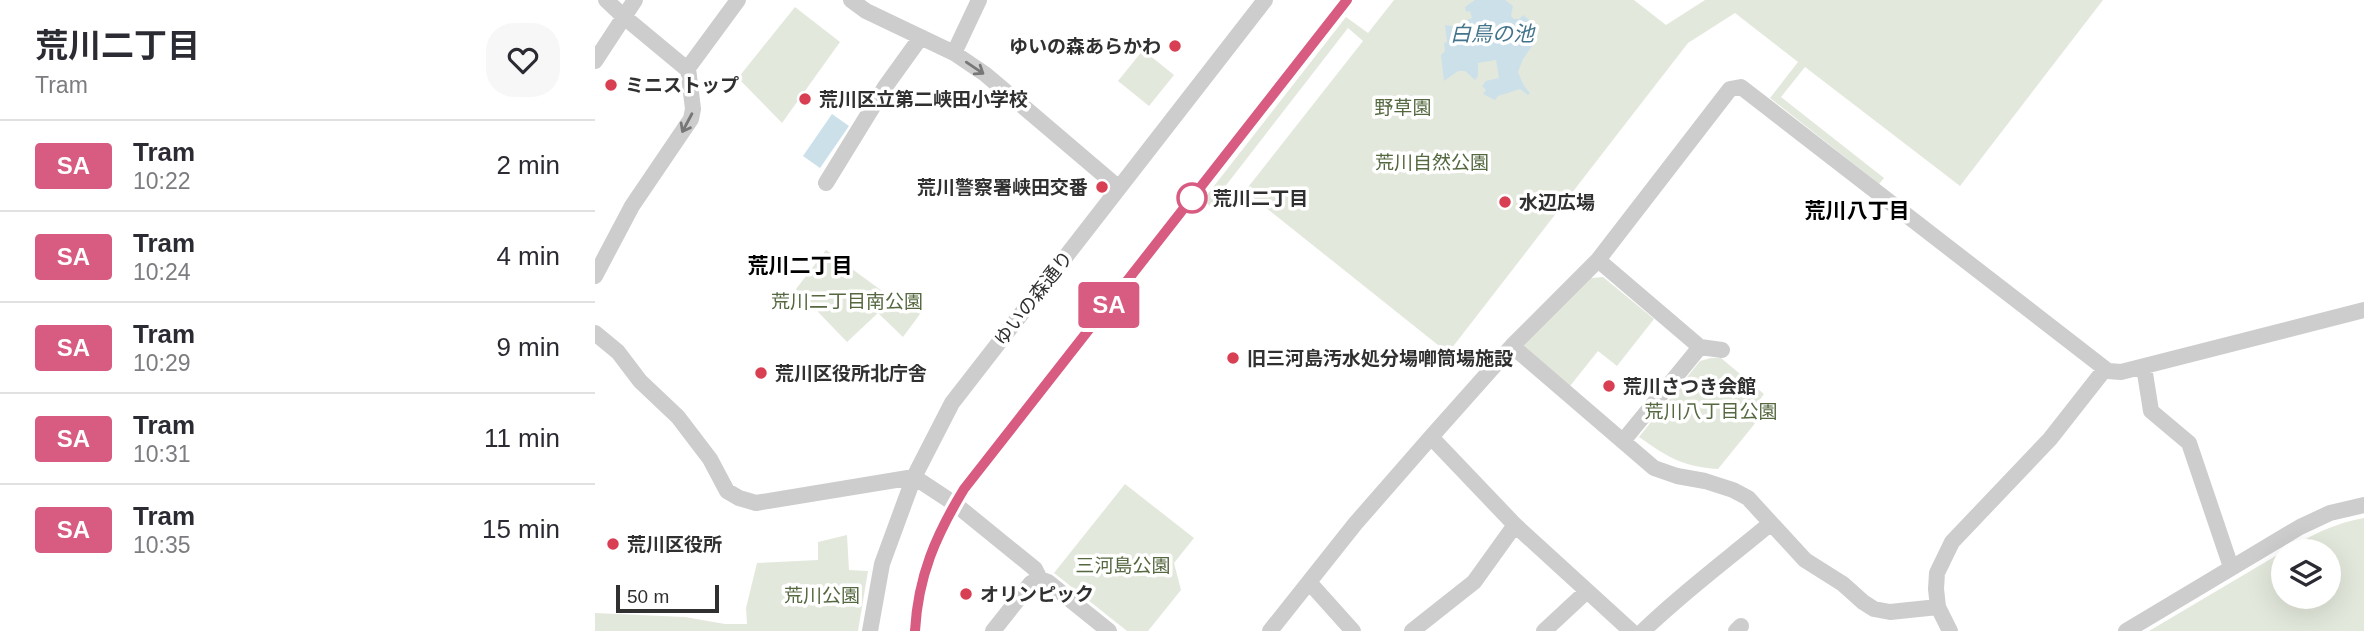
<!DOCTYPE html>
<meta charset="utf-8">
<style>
:root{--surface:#fff;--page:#f7f7f7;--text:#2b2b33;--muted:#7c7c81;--line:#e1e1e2}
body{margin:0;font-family:Arial,"Noto Sans JP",sans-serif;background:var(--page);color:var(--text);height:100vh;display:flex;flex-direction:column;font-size:26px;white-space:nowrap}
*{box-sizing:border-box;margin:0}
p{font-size:23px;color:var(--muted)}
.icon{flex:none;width:38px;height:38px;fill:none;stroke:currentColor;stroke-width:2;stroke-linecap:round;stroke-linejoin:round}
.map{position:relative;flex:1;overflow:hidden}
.sheet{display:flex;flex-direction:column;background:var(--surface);width:595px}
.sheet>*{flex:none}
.badge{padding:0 14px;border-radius:5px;font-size:24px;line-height:46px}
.buttons{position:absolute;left:1676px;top:539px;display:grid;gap:14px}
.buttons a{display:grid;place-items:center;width:70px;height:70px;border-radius:50%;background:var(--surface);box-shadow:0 7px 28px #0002;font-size:35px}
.scale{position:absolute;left:21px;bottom:18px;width:103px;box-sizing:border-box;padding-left:7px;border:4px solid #303030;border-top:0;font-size:19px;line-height:24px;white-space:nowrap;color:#303030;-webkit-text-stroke:5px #fff;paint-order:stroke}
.map>.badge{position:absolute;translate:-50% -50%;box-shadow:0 0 0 4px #fff}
.round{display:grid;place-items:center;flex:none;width:74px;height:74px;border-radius:28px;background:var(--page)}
.head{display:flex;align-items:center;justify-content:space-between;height:119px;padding:0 35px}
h1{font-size:33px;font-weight:700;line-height:52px}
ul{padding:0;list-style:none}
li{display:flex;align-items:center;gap:21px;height:91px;padding:0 35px;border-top:2px solid var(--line)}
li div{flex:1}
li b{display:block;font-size:26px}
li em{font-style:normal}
li .badge{min-width:77px;font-weight:700;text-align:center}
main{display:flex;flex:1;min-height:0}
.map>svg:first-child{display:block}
.green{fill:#e3e8dc}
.water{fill:#cce0ea}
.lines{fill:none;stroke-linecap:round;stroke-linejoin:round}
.minor{stroke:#cdcdcd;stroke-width:16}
.tram{stroke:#858585;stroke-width:2}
.oneway{stroke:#777}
.line-casing{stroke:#fff;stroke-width:16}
.line{stroke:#d85b81;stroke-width:10}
.poi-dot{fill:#d93f53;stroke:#fff;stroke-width:2.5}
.stop-dot{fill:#fff;stroke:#d85b81;stroke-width:3.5}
.labels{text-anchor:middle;stroke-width:7;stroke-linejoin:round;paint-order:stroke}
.poi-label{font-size:19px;font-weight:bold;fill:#303030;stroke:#fff;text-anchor:start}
.park-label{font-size:19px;fill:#556840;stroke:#fff}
.stop-label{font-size:19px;font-weight:bold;fill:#303030;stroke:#fff;text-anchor:start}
.street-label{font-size:19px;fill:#303030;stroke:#fff}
.water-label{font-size:21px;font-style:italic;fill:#43748c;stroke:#fff}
.neighbourhood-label{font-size:21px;font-weight:bold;fill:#000;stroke:#fff}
</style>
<main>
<section class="sheet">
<div class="head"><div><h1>荒川二丁目</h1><p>Tram</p></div><a class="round"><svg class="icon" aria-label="heart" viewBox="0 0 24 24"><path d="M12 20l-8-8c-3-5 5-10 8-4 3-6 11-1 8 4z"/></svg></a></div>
<ul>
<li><span class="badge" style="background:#d85b81;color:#fff">SA</span><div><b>Tram</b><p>10:22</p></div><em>2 min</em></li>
<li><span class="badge" style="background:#d85b81;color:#fff">SA</span><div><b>Tram</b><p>10:24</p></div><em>4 min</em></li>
<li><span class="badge" style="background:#d85b81;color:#fff">SA</span><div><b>Tram</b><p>10:29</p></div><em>9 min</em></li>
<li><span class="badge" style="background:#d85b81;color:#fff">SA</span><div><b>Tram</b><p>10:31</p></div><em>11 min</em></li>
<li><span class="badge" style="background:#d85b81;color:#fff">SA</span><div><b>Tram</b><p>10:35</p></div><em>15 min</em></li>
</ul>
</section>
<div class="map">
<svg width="1769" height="631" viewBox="0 0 1769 631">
<rect width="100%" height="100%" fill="#fff"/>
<path class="green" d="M799,0H1039L1071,25L1110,0H1508L1365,186L1210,67L1186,97L1289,178L1284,184L1175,98L1203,62L1140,13L1093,43L853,353L650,191L768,41L753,28L615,206L608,200L751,17L773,33Z
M200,7L245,42L187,123L143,78Z
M548,50L579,75L554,106L523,81Z
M231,250L290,293L328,310L308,337L283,313L252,342L201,289Z
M1008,277L1059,319L1022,366L1003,351L975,386L929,350L928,342L996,278Z
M1116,358H1126L1169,394L1158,409L1166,416L1123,469C1086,466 1074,458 1044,437L1105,361Z
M530,484L599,538L579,563L586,590L553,631H532L459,573Z
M1769,518V631H1554L1689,551V597H1734V551H1689C1715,536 1739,523 1769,518Z
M252,535L254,570L273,571L263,631H0V613L90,617L130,624H152L151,608L162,563L223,560V542Z"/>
<path class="water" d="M880,0H910L918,6L916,16L919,19H924L928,15L941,25L936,33L942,39L928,59L923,72L929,86L935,93L933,95L925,89L903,96L900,100L888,94L891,90L887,86L891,81L904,78L901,60L883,63V76L880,80L870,71H863L849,81L846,55L850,51L849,43L852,42L850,25L871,28L869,21L877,18L875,11L871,12L870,7Z
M237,114L254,126L225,168L208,156Z"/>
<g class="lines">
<path class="minor" d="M11,0L28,16L93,70
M256,0L271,11L359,53L390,74L524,188
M359,53L384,0
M0,61L40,0
M231,183L290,87L326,37
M1003,260L1105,347L1028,441
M0,276L37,206L96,119L98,109L93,68L143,0
M0,333L23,352L45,381L83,417L115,459L132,491L144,498L161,503L319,477L360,504L440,569L445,579L453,582L514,631
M917,346L1059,468L1082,476L1110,481L1138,490L1153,498L1210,560L1248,584L1268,602L1279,609L1295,612L1343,607
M1105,347L1127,350
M1549,367L1556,411L1594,443L1636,567
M836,437L920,525L1036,631
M714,582L758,631
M275,631L287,564L309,504L319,477L357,403L670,0
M398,631L436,583L445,579
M675,631L760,524L836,437L917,346L1003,260L1135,89L1146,87L1513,371L1526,372L1769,310
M817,631L879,582L920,525
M949,631L991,592
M1048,631C1088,592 1133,559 1176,523
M1141,631L1146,626
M1355,631L1343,607L1341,589L1342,573L1357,542L1455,439L1510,369
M1531,631L1705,527L1735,513L1769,505"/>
<path class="tram" d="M320,631C323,576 341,535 369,489L752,0"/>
</g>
<defs><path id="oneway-shaft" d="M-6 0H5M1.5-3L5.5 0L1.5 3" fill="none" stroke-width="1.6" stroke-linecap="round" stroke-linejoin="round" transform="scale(1.75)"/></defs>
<g class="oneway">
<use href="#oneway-shaft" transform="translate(380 68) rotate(34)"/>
<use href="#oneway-shaft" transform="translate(92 123) rotate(118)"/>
</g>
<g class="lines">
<g class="line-casing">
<path id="line" d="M320,631C323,576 341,535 369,489L752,0"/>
</g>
<use href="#line" class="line"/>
</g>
<g class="poi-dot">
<circle cx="580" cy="46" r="7"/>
<circle cx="16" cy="85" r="7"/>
<circle cx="210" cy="99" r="7"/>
<circle cx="507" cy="187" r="7"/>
<circle cx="910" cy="202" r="7"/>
<circle cx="638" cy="358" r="7"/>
<circle cx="166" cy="373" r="7"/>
<circle cx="1014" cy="386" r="7"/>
<circle cx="18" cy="544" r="7"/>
<circle cx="371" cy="594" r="7"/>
</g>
<circle class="stop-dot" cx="597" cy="198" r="14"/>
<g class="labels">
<g class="poi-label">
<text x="566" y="53" text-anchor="end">ゆいの森あらかわ</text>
<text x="30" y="92">ミニストップ</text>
<text x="224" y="106">荒川区立第二峡田小学校</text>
<text x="493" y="194" text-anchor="end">荒川警察署峡田交番</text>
<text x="924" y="209">水辺広場</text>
<text x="652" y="365">旧三河島汚水処分場喞筒場施設</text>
<text x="180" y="380">荒川区役所北庁舎</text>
<text x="1028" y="393">荒川さつき会館</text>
<text x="32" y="551">荒川区役所</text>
<text x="385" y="601">オリンピック</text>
</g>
<g class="park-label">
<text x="808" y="114">野草園</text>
<text x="837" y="169">荒川自然公園</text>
<text x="252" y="308">荒川二丁目南公園</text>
<text x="1116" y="418">荒川八丁目公園</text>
<text x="528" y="572">三河島公園</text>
<text x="227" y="602">荒川公園</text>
</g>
<g class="stop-label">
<text x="618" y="205">荒川二丁目</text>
</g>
<g class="street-label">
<text transform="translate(438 298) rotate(-52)" y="7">ゆいの森通り</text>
</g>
<g class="water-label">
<text x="897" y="41">白鳥の池</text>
</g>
<g class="neighbourhood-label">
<text x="1262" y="218">荒川八丁目</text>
<text x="205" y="273">荒川二丁目</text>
</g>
</g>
</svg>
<div class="buttons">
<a><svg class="icon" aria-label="layers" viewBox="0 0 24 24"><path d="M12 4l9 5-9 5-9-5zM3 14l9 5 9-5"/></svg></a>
</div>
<div class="scale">50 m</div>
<b class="badge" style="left:514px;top:305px;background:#d85b81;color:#fff">SA</b>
</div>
</main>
